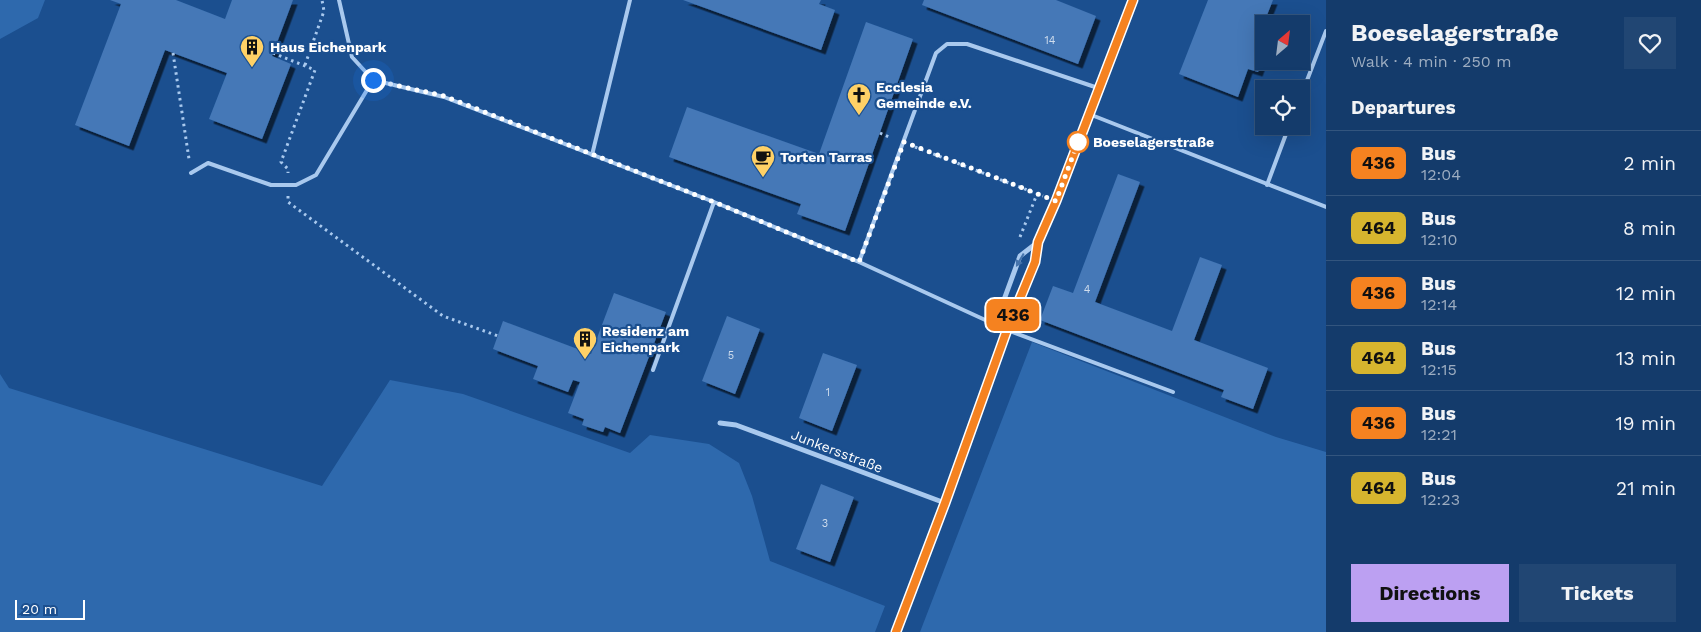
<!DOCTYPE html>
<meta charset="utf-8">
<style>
:root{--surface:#143b6b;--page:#214673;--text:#f1f3f6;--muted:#9dadc1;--line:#33557e;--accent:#bca0f2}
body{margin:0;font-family:"Work Sans",sans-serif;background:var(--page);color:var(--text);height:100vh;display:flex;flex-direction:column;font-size:19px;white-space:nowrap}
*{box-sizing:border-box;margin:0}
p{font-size:16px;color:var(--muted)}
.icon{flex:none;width:28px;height:28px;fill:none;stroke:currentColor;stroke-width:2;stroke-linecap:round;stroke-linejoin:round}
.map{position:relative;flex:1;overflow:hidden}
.drawer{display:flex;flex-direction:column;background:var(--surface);width:375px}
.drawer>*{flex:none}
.badge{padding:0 10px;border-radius:8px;font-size:18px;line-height:32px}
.needle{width:32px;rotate:28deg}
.tools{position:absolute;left:1255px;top:15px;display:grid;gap:10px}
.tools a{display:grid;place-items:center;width:55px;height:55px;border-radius:0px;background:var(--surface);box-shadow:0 5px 20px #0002,0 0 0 1px var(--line);font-size:25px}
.scale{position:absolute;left:15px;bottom:12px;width:70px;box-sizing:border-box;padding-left:5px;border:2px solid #fff;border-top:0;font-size:14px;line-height:18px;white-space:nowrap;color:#fff;-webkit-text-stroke:4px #1b4f8f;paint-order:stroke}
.you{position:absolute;width:25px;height:25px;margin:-12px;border:4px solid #fff;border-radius:50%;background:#1a73e8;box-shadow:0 0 0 8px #1a73e833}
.map>.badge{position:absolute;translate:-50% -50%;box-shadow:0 0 0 2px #fff}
h2{padding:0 25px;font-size:19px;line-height:45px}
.round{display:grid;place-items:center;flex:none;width:52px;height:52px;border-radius:0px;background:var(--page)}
.head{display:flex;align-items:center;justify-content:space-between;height:85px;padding:0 25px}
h1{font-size:24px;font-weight:700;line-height:38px}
.primary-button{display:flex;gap:10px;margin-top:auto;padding:10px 25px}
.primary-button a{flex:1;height:58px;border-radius:0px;background:var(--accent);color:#111;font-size:20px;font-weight:700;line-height:58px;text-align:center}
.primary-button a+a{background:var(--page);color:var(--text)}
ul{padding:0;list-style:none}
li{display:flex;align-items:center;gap:15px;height:65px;padding:0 25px;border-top:1px solid var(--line)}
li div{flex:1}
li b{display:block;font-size:19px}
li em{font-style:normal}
li .badge{min-width:55px;font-weight:700;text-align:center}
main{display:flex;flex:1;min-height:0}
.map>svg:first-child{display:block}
.green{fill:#2e69ad}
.building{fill:#4478b7;filter:url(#shadow)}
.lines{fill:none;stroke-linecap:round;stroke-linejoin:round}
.path{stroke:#a9c9ee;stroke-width:3;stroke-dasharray:2.5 4;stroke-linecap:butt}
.lane{stroke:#a9c9ee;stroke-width:4}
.street{stroke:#a9c9ee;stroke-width:5}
.oneway{fill:#4674ac}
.line-casing{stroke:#fff;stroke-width:11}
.line{stroke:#f58220;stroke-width:8}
.walk{stroke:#fff;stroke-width:5;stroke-dasharray:0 9}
.stop-dot{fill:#fff;stroke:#f58220;stroke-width:2.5}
.labels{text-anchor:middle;stroke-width:4.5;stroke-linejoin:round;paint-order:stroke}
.number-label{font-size:11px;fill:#d0dded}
.poi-label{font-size:14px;font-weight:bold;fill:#fff;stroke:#1b4f8f;text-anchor:start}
.stop-label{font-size:14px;font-weight:bold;fill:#fff;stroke:#1b4f8f;text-anchor:start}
.street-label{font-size:14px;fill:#fff;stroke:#1b4f8f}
</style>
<main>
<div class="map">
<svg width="1326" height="632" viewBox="0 0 1326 632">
<defs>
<filter id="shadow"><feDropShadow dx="4.5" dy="4.5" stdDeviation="0" flood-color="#0009"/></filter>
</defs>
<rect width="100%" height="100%" fill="#1b4f8f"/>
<path class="green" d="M0,0H45L38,18L0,39Z
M1032,342L1276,437L1326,452V632H920Z
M0,374L9,388L322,486L390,380L463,394L630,453L650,435L709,444L739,463L752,496L770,561L885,606L875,632H0Z"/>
<path class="building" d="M110,0H176L225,19L232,0H293L272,56L291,64L262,139L209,119L227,73L165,50L129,146L75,125L121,4Z
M683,0H821L819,4L835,10L821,50Z
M924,0H1056L1096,16L1078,64L922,5Z
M1208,0H1273L1263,25L1264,56L1258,72L1248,69L1238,97L1179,74Z
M866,22L913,39L845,231L797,214L801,204L669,157L687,107L819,154Z
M1118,174L1140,182L1095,302L1172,331L1200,257L1222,265L1194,340L1268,368L1253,409L1221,397L1224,390L1040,320L1053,286L1073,293Z
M614,293L666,312L620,433L605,427L603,432L582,425L584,419L568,413L580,382L573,380L568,392L533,379L538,366L493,349L503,321L591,354Z
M727,316L760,329L735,394L702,381Z
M823,353L857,365L832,431L799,418Z
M821,484L854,497L830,562L796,549Z"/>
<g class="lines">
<path class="path" d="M173,53L189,159
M273,53L315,70L281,162L288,169V173
M305,65L324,11L322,0
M880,133L891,138
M915,147L1043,196
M288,196V202L443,316L498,336
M1020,237L1037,194"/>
<path class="lane" d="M339,0L352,57L373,80
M1301,96L1326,31
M1089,114L1326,207
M592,155L630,0
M191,173L208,163L271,185H296L316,175L373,80L444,97L714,202L859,262L1007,330L1173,392
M1267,185L1289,126
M859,262L936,53L947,44H967L1098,88
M653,370L714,202"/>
<path class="street" d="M1007,330L998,316L1020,256L1038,242
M720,423L736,425L945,503
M896,632L945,503L1007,330L1035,262L1038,242L1056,201L1133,0"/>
</g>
<defs><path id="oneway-solid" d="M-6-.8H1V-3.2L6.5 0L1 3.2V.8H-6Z" transform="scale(1.25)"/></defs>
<use class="oneway" href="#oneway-solid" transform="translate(1020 260) rotate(120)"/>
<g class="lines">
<g class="line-casing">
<path id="line" d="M896,632L945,503L1007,330L1035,262L1038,242L1056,201L1133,0"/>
</g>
<use href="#line" class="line"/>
<path class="walk" d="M373,80L444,96L714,202L859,262L904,142L1056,201L1078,142"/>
</g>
<defs>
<g id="building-pin" transform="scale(1.25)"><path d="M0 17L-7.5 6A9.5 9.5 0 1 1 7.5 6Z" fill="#ffd166" stroke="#1b4f8f"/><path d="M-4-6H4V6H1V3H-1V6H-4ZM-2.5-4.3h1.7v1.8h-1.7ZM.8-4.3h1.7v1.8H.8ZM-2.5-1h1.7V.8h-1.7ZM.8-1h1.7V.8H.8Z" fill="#111"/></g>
<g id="church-pin" transform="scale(1.25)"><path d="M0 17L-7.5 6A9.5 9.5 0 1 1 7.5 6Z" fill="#ffd166" stroke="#1b4f8f"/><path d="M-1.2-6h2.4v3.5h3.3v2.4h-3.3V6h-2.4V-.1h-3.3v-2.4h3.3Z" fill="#111"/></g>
<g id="cafe-pin" transform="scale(1.25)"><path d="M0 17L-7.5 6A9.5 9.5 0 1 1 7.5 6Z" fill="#ffd166" stroke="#1b4f8f"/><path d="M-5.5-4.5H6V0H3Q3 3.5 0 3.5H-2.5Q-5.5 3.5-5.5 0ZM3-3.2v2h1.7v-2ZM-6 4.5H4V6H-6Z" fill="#111"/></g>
</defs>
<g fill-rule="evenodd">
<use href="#building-pin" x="252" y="47"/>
<use href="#church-pin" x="859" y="95"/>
<use href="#cafe-pin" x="763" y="157"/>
<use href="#building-pin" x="585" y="339"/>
</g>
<circle class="stop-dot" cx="1078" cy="142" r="10"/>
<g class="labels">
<g class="number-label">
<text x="1050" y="44">14</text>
<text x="1087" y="293">4</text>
<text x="731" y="359">5</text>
<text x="828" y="396">1</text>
<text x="825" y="527">3</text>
</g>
<g class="poi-label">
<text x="270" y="52">Haus Eichenpark</text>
<text x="876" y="92">Ecclesia<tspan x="876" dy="16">Gemeinde e.V.</tspan></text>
<text x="780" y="162">Torten Tarras</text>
<text x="602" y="336">Residenz am<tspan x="602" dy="16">Eichenpark</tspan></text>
</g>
<g class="stop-label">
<text x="1093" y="147">Boeselagerstraße</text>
</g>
<g class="street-label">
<text transform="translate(837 451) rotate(21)" y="5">Junkersstraße</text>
</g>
</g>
</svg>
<div class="tools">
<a><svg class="needle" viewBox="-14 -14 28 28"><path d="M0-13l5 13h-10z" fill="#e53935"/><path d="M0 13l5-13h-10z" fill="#9dadc1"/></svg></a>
<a><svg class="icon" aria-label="locate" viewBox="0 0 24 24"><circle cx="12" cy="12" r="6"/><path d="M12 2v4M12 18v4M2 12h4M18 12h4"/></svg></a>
</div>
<div class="scale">20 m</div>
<div class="you" style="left:373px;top:80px"></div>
<b class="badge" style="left:1013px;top:315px;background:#f58220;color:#111">436</b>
</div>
<section class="drawer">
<div class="head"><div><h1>Boeselagerstraße</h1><p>Walk · 4 min · 250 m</p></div><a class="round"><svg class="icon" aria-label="heart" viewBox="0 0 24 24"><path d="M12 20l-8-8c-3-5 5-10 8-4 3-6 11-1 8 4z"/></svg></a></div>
<h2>Departures</h2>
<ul>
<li><span class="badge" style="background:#f58220;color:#111">436</span><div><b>Bus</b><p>12:04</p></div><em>2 min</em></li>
<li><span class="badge" style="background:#d7b52e;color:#111">464</span><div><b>Bus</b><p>12:10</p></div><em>8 min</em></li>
<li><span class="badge" style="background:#f58220;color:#111">436</span><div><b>Bus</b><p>12:14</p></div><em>12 min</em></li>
<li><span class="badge" style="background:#d7b52e;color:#111">464</span><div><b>Bus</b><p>12:15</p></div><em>13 min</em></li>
<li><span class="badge" style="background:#f58220;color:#111">436</span><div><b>Bus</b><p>12:21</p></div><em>19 min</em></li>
<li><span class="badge" style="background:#d7b52e;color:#111">464</span><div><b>Bus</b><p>12:23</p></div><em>21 min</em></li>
</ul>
<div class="primary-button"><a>Directions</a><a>Tickets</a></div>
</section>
</main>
